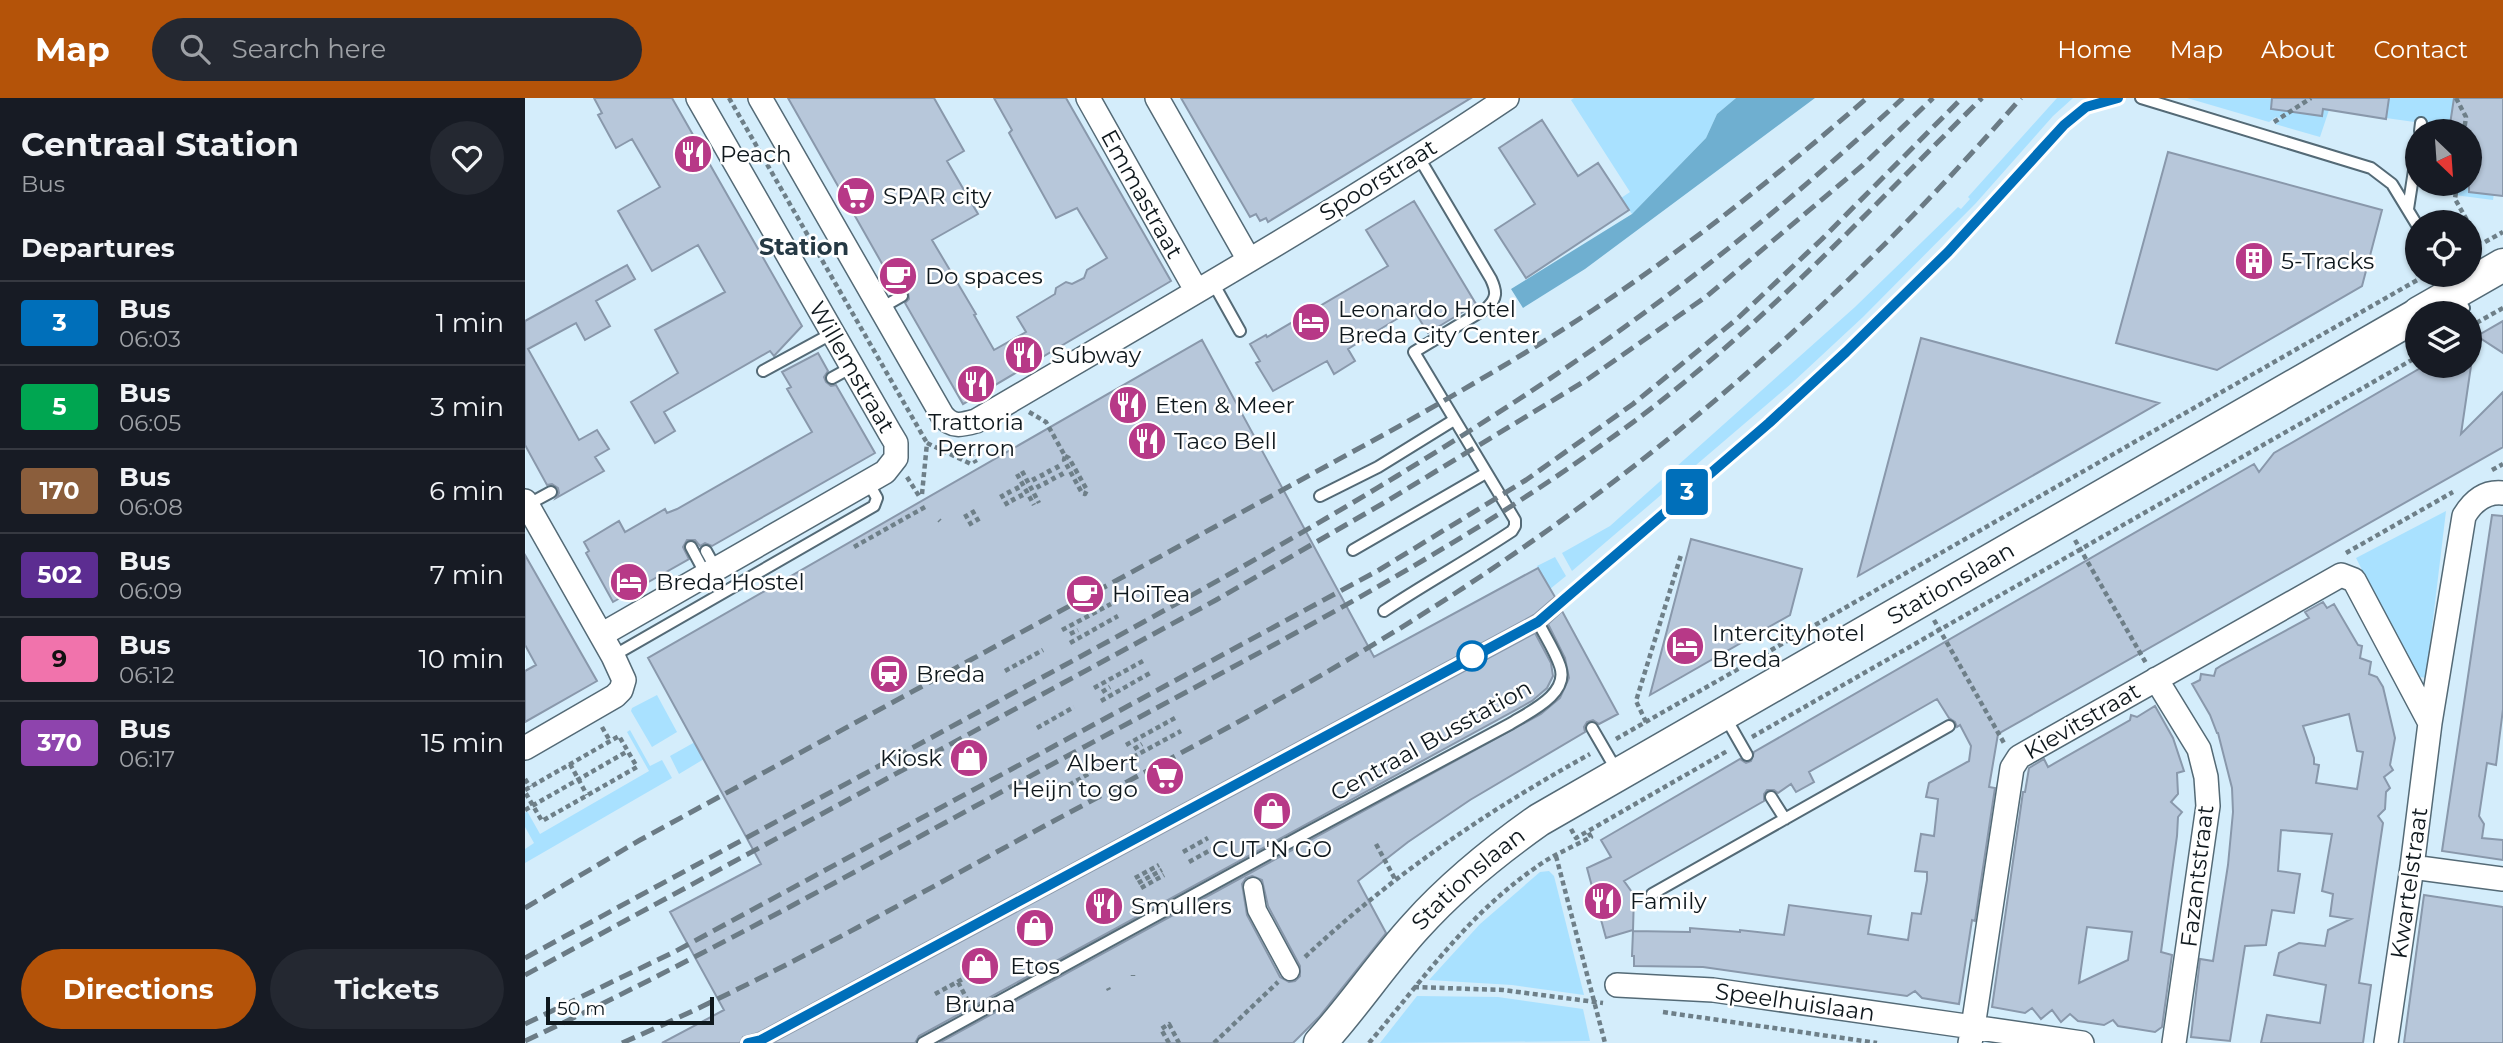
<!DOCTYPE html>
<style>
:root{--surface:#171b24;--page:#242831;--text:#f1f3f6;--muted:#9ea1a6;--line:#363941;--accent:#b45309}
body{margin:0;font-family:Montserrat,sans-serif;background:var(--page);color:var(--text);height:100vh;display:flex;flex-direction:column;font-size:26px;white-space:nowrap}
*{box-sizing:border-box;margin:0}
p{font-size:23px;color:var(--muted)}
.icon{flex:none;width:38px;height:38px;fill:none;stroke:currentColor;stroke-width:2;stroke-linecap:round;stroke-linejoin:round}
.map{position:relative;flex:1;overflow:hidden}
.details{display:flex;flex-direction:column;background:var(--surface);width:525px}
.details>*{flex:none}
.badge{padding:0 14px;border-radius:5px;font-size:24px;line-height:46px}
.needle{width:46px;rotate:155deg}
.buttons{position:absolute;left:1880px;top:21px;display:grid;gap:14px}
.buttons a{display:grid;place-items:center;width:77px;height:77px;border-radius:50%;background:var(--surface);box-shadow:0 2px 5px #0004;font-size:35px}
.scale{position:absolute;left:21px;bottom:18px;width:168px;box-sizing:border-box;padding-left:7px;border:4px solid #0f181d;border-top:0;font-size:19px;line-height:24px;white-space:nowrap;color:#0f181d;-webkit-text-stroke:5px #fff;paint-order:stroke}
.map>.badge{position:absolute;translate:-50% -50%;box-shadow:0 0 0 4px #fff}
h2{padding:0 21px;font-size:26px;line-height:63px}
.round{display:grid;place-items:center;flex:none;width:74px;height:74px;border-radius:37px;background:var(--page)}
.summary{display:flex;align-items:center;justify-content:space-between;height:119px;padding:0 21px}
h1{font-size:33px;font-weight:700;line-height:52px}
.action{display:flex;gap:14px;margin-top:auto;padding:14px 21px}
.action a{flex:1;height:80px;border-radius:42px;background:var(--accent);color:#fff;font-size:28px;font-weight:700;line-height:80px;text-align:center}
.action a+a{background:var(--page);color:var(--text)}
ul{padding:0;list-style:none}
li{display:flex;align-items:center;gap:21px;height:84px;padding:0 21px;border-top:2px solid var(--line)}
li div{flex:1}
li b{display:block;font-size:26px}
li em{font-style:normal}
li .badge{min-width:77px;font-weight:700;text-align:center}
header{display:flex;align-items:center;gap:42px;box-sizing:border-box;height:98px;padding:0 35px;background:var(--accent);color:#fff}
header strong{font-size:33px}
nav{display:flex;gap:38px;margin-inline-start:auto;font-size:24px}
.search{width:490px;height:63px;background:var(--page);display:flex;align-items:center;gap:18px;box-sizing:border-box;padding:0 24px;border-radius:38px;color:var(--muted);font-size:26px}
main{display:flex;flex:1;min-height:0}
.map>svg:first-child{display:block}
.green{fill:#a9e1ff}
.forest{fill:#6fafd0}
.building{fill:#b7c7da;stroke:#8998ab;stroke-width:2;fill-rule:evenodd}
.lines{fill:none;stroke-linecap:round;stroke-linejoin:round}
.service-casing{stroke:#546a76;stroke-width:14}
.pedestrian-casing{stroke:#546a76;stroke-width:21}
.minor-casing{stroke:#546a76;stroke-width:26}
.secondary-casing{stroke:#546a76;stroke-width:35}
.path{stroke:#6e7f88;stroke-width:4.5;stroke-dasharray:5 3.5;stroke-linecap:butt}
.service{stroke:#fff;stroke-width:10}
.pedestrian{stroke:#fff;stroke-width:18}
.minor{stroke:#fff;stroke-width:23}
.secondary{stroke:#fff;stroke-width:32}
.rail{stroke:#6b7b85;stroke-width:5;stroke-dasharray:14 7;stroke-linecap:butt}
.line-casing{stroke:#fff;stroke-width:16}
.line{stroke:#006fba;stroke-width:10}
.stop-dot{fill:#fff;stroke:#006fba;stroke-width:3.5}
.labels{text-anchor:middle;stroke-width:5;stroke-linejoin:round;paint-order:stroke}
.poi-label{font-size:23px;fill:#0f181d;stroke:#fff;text-anchor:start}
.street-label{font-size:23px;fill:#0f181d;stroke:#fff}
.neighbourhood-label{font-size:24px;font-weight:bold;fill:#253944;stroke:#fff}
</style>
<header>
<strong>Map</strong>
<div class="search"><svg class="icon" aria-label="search" viewBox="0 0 24 24"><circle cx="10" cy="10" r="6"/><path d="M15 15l6 6"/></svg>Search here</div>
<nav><a>Home</a><a>Map</a><a>About</a><a>Contact</a></nav>
</header>
<main>
<section class="details">
<div class="summary"><div><h1>Centraal Station</h1><p>Bus</p></div><a class="round"><svg class="icon" aria-label="heart" viewBox="0 0 24 24"><path d="M12 20l-8-8c-3-5 5-10 8-4 3-6 11-1 8 4z"/></svg></a></div>
<h2>Departures</h2>
<ul>
<li><span class="badge" style="background:#006fba;color:#fff">3</span><div><b>Bus</b><p>06:03</p></div><em>1 min</em></li>
<li><span class="badge" style="background:#00a651;color:#fff">5</span><div><b>Bus</b><p>06:05</p></div><em>3 min</em></li>
<li><span class="badge" style="background:#8b5e3c;color:#fff">170</span><div><b>Bus</b><p>06:08</p></div><em>6 min</em></li>
<li><span class="badge" style="background:#5c2d91;color:#fff">502</span><div><b>Bus</b><p>06:09</p></div><em>7 min</em></li>
<li><span class="badge" style="background:#f173ac;color:#111">9</span><div><b>Bus</b><p>06:12</p></div><em>10 min</em></li>
<li><span class="badge" style="background:#8e44ad;color:#fff">370</span><div><b>Bus</b><p>06:17</p></div><em>15 min</em></li>
</ul>
<div class="action"><a>Directions</a><a>Tickets</a></div>
</section>
<div class="map">
<svg width="1978" height="945" viewBox="0 0 1978 945">
<rect width="100%" height="100%" fill="#d4edfb"/>
<path class="green" d="M1049,0H1211L1192,16L1181,40L1107,116L1096,100L1105,94L1046,2Z
M1532,0H1548L1528,18L1451,105L1338,219L1267,285L1047,473L1037,455L1085,428L1330,209L1433,109L1436,111L1445,101L1443,99Z
M1662,0H1978V33L1968,102L1922,96V92L1916,90L1917,86H1944V33H1925V29L1804,12L1795,39L1750,26L1756,21L1751,19L1744,24Z
M1921,413L1901,580L1891,578L1831,460Z
M1030,459L1041,478L1025,491L1012,468Z
M132,597L152,634L127,649L106,613L107,610Z
M105,632L125,668L137,662L147,680L0,765V751L9,745L0,729V715L2,713L15,736L124,673L102,634Z
M170,644L179,661L154,676L145,658Z
M1024,773L1029,778L1059,897L987,887L904,882L955,826L1015,774Z
M892,898L973,899L1058,911L1065,943L855,945Z"/>
<path class="forest" d="M1211,0H1290L1060,171L998,210L986,191L1107,116L1181,40L1192,16Z"/>
<path class="building" d="M69,0H147L277,228L249,258L245,253L139,314L150,333L130,345L106,304L153,275L130,232L200,194L173,147L127,173L93,113L135,89L107,41L91,50L73,17L77,15Z
M263,0H409L439,53L422,63L453,116L407,142L451,216L449,217L469,252L501,234L492,219L530,196L531,190L541,184L547,186L559,180L562,172L582,160L552,110L531,120L484,35L487,32L469,0H541L646,183L438,306L380,205L384,201L383,194L378,190L372,192Z
M656,0H946L743,124L741,120L735,123L731,116L725,119Z
M1747,0H1864L1861,21L1798,11L1797,18L1746,11Z
M1929,0H1978V98L1944,94V33H1924Z
M1017,22L1053,78L1073,65L1104,112L1001,180L970,132L1010,106L974,50Z
M1643,54L1857,112L1837,188L1692,272L1591,245Z
M889,103L951,206L903,235L888,211L823,251L830,263L809,276L802,263L748,293L731,265L735,263L725,246L741,237L742,239L863,168L841,132Z
M102,167L110,181L71,203L85,228L60,242L51,225L3,251L54,342L72,332L84,351L70,359L79,373L31,400L34,395L33,390L27,386L22,387L0,347V223Z
M1978,223V255L1952,238Z
M1396,240L1634,305L1333,478Z
M677,242L849,559L1013,470L1030,499L1009,517L233,935L218,939L215,945H137L199,912L145,814L236,766L123,560Z
M293,255L303,273L299,279L301,284L306,288L311,287L350,355L187,448L180,445L175,448L170,442H162L158,449L164,461L88,504L61,455L64,453L59,444L94,423L100,434L140,411L142,415L152,411L287,334L262,291L266,289L257,274Z
M1899,268H1946L1936,336L1978,294V349L1473,636L1464,689L1470,690L1450,823L1447,822L1434,906L1397,900L1390,893L1382,898L1178,869L1109,868V858H1107L1108,833L1165,834V830L1215,834V832L1259,837L1264,807L1346,818L1343,836L1383,842L1387,815L1396,816L1402,782V774L1390,773L1396,736L1409,738L1413,701L1401,699L1404,685L1444,663L1446,648L1435,627L1432,629L1430,624L1424,620L1412,601L1284,674L1289,684L1271,694L1266,686L1253,695L1249,692H1242L1239,696V703L1099,783L1109,797L1108,832L1081,840L1062,770L1086,759L1076,742L1215,661L1221,665L1226,663L1229,654L1729,366L1734,374L1749,355Z
M1967,417L1978,418V611L1971,667L1962,665L1954,718L1959,726L1957,740L1978,742V762L1917,753Z
M1166,441L1277,471L1265,517L1125,597Z
M0,457L72,583L0,624V573L11,567L0,547Z
M1798,504L1802,510L1809,506L1833,547L1837,548L1835,560L1846,564L1844,576L1852,579L1858,589L1870,640L1865,667L1868,672L1859,679L1865,690L1861,694L1860,711L1853,718L1858,725L1834,885L1846,887L1838,945H1736L1742,917L1795,925L1801,887L1749,877L1754,855L1774,845L1800,848L1803,832L1826,821L1805,818L1808,796L1797,793L1807,736L1756,732L1753,773L1775,776L1769,815L1747,812L1741,847L1720,848L1705,943L1666,939L1675,861L1688,863L1703,767L1708,714L1707,690L1693,635H1692L1685,617L1667,586L1675,582L1676,576L1689,578L1691,571L1697,567L1784,520L1780,514ZM1824,616L1832,653L1838,654L1832,691L1791,685L1794,667L1789,666V660L1778,628Z
M1037,513L1093,616L1074,626L1068,622L1062,624L1059,629L1060,634L945,702L883,744L833,783L861,835L794,919L768,945H414L1016,616L1035,600L1044,580L1040,560L1023,526ZM727,778L737,782L743,808L775,868V878L770,883L764,884L755,879L722,817L717,786L721,780Z
M1010,535L1026,565L1028,578L1022,590L1007,603L394,938L390,945H247Z
M1630,608L1648,640L1659,673L1652,675L1653,696L1646,704L1657,714L1653,719L1652,738L1636,854L1647,857L1637,929L1630,934L1593,928L1588,922L1579,927L1553,923L1545,916L1536,924L1527,912L1516,921L1507,910L1500,915L1467,909L1498,694H1500L1504,670L1519,661L1523,669L1605,622L1606,617L1612,619ZM1562,829L1607,834L1603,862L1554,885Z
M1899,797L1978,809V945H1879Z"/>
<g class="lines">
<g class="service-casing">
<path id="service" d="M1616,0L1846,70L1867,86L1892,127
M1895,33L1896,25
M1883,111L1892,53
M1920,177L1939,210
M687,183L715,233
M356,210L377,198
M238,273L308,235
M307,280L327,269
M795,398L853,369L929,322
M2,407L26,394
M166,449L181,477
M828,452L961,375
M181,453L191,471
M859,513C901,485 945,461 987,433L990,428V422L889,254L962,210C972,200 972,194 966,181L893,58
M88,558L349,408L352,400L343,384
M1206,629L1222,657
M1067,630L1092,673
M1246,699L1260,721
M1127,796L1424,628
M223,945L236,942L1013,524L1244,325L1321,254L1423,154L1539,27L1561,9L1592,0
M398,945L778,737L985,626C1004,614 1045,596 1035,568C1030,553 1020,538 1013,524"/>
</g>
<g class="pedestrian-casing">
<path id="pedestrian" d="M728,789L732,812L765,873"/>
</g>
<g class="minor-casing">
<path id="minor" d="M235,0L417,317C427,330 437,327 451,323C629,218 810,116 982,0
M563,0L671,192
M632,0L724,162
M0,403L88,558L99,582L96,592L90,598L0,650
M76,537L360,374L371,360V345L365,335L173,0
M1631,581L1674,651L1681,679L1683,708L1649,945
M1887,769L1978,781
M1092,887L1188,892L1448,929L1445,945
M1557,945L1448,929L1487,670L1494,659L1816,477L1829,482L1905,625
M1861,945L1887,769L1905,625L1939,418C1948,403 1960,393 1978,395"/>
</g>
<g class="secondary-casing">
<g id="secondary">
<path d="M1894,215L1978,167"/>
<path id="s1" d="M795,945C829,908 857,865 891,828C927,788 970,753 1014,722L1892,217"/>
</g>
</g>
<path class="path" d="M204,0L402,345
M1931,0L1941,19L1939,33
M1749,24L1786,0
M1932,86L1930,101L1943,124
M1944,126L1955,146
M1960,144L1978,134
M1944,229L1978,210
M504,314L521,324L540,358
M402,345L448,367
M441,347L451,365
M540,358L544,360L562,392L560,396L557,395L539,362Z
M531,367L539,381
M523,371L531,385
M1967,372L1978,366
M497,373L514,405
M516,375L523,389
M492,376L509,407
M382,379L394,398
M508,379L516,393
M491,388L498,402
M483,392L491,407
M397,396L402,345
M476,396L484,410
M447,412L455,426
M440,416L448,430
M414,422L415,423
M1550,442L1621,565
M329,449L400,409
M1821,455L1928,394
M1409,522L1479,645
M537,532L586,506
M545,536L553,532
M545,545L593,518
M480,573L518,552
M569,590L618,563
M577,594L585,589
M576,603L625,575
M1121,624L1111,603L1156,457
M77,629L85,643
M512,630L549,609
M1227,639L1892,259
M1091,641L1901,177
M601,647L650,620
M609,651L617,646
M608,659L656,633
M45,666L62,697
M0,681L5,689
M544,687L581,666
M0,692L94,638L112,669L17,723L0,694
M0,712L103,653
M1046,731L1051,740L1204,652
M851,746L870,781
M658,754L683,740
M1031,758L1080,945
M664,764L689,750
M610,780L634,767
M613,785L637,772
M616,790L639,777
M780,859C866,778 962,713 1065,656
M608,877V878
M433,884L443,903
M889,889L978,892L1078,905
M583,890L584,892
M410,896L447,876
M1138,914L1352,945
M644,945L636,931L644,926L654,945
M689,945L753,884
M844,945C897,883 942,817 1010,770C1027,757 1048,749 1066,739L1062,732"/>
<use href="#service" class="service"/>
<use href="#pedestrian" class="pedestrian"/>
<use href="#minor" class="minor"/>
<use href="#secondary" class="secondary"/>
<path class="rail" d="M0,810L115,742L862,335C931,296 1001,256 1068,212C1164,148 1254,76 1342,0
M0,860C156,775 312,691 468,606C677,493 885,379 1080,243C1185,169 1284,87 1378,0
M0,877L691,502L857,406L1063,281L1182,198L1338,67L1408,0
M0,926L151,853L854,472L1001,382L1108,306L1213,220L1296,142L1437,0
M0,943C191,853 374,749 559,649C742,550 928,456 1096,333C1229,237 1341,115 1457,0
M97,945C244,881 383,802 523,726C661,652 801,580 932,494C1147,354 1327,193 1496,0"/>
</g>
<g class="lines">
<g class="line-casing">
<path id="line" d="M223,945L236,942L1013,524L1244,325L1321,254L1423,154L1539,27L1561,9L1593,0"/>
</g>
<use href="#line" class="line"/>
</g>
<defs>
<g id="restaurant-disc" transform="scale(2.0125)"><circle r="9.5" fill="#b73987" stroke="#fff"/><path d="M-5-6h1v4h1v-4h1v4h1v-4h1v5L-1.5 .5V6h-2V.5L-5-1ZM5-6V6H3V1.5H1.5Q1.5-4 5-6Z" fill="#fff"/></g>
<g id="supermarket-disc" transform="scale(2.0125)"><circle r="9.5" fill="#b73987" stroke="#fff"/><path d="M-6-5.5h2.5l.6 2H6L4.5 2H-2.5L-4.4-4H-6ZM-1.5 3.2a1.3 1.3 0 1 0 .1 0ZM3 3.2a1.3 1.3 0 1 0 .1 0Z" fill="#fff"/></g>
<g id="building-disc" transform="scale(2.0125)"><circle r="9.5" fill="#b73987" stroke="#fff"/><path d="M-4-6H4V6H1V3H-1V6H-4ZM-2.5-4.3h1.7v1.8h-1.7ZM.8-4.3h1.7v1.8H.8ZM-2.5-1h1.7V.8h-1.7ZM.8-1h1.7V.8H.8Z" fill="#fff"/></g>
<g id="cafe-disc" transform="scale(2.0125)"><circle r="9.5" fill="#b73987" stroke="#fff"/><path d="M-5.5-4.5H6V0H3Q3 3.5 0 3.5H-2.5Q-5.5 3.5-5.5 0ZM3-3.2v2h1.7v-2ZM-6 4.5H4V6H-6Z" fill="#fff"/></g>
<g id="hotel-disc" transform="scale(2.0125)"><circle r="9.5" fill="#b73987" stroke="#fff"/><path d="M-6-4.5h1.5V1H6V5H4.5V3h-9V5H-6ZM-4 0a1.8 1.8 0 1 1 3.6 0ZM.5 0V-2.5h3Q6-2.5 6 0Z" fill="#fff"/></g>
<g id="station-disc" transform="scale(2.0125)"><circle r="9.5" fill="#b73987" stroke="#fff"/><path d="M-3-6H3Q5-6 5-4V2Q5 4 3 4L4.5 6H3L1.5 4h-3L-3 6H-4.5L-3 4Q-5 4-5 2V-4Q-5-6-3-6ZM-3.5-4v3h7v-3ZM-3.5 1v1.5H-2V1ZM2 1v1.5H3.5V1Z" fill="#fff"/></g>
<g id="shop-disc" transform="scale(2.0125)"><circle r="9.5" fill="#b73987" stroke="#fff"/><path d="M-5-2.5h2.3a2.7 3.5 0 0 1 5.4 0H5L5.5 6h-11ZM-1.5-2.5h3a1.5 2.3 0 0 0-3 0Z" fill="#fff"/></g>
</defs>
<g fill-rule="evenodd">
<use href="#restaurant-disc" x="168" y="56"/>
<use href="#supermarket-disc" x="331" y="98"/>
<use href="#building-disc" x="1729" y="163"/>
<use href="#cafe-disc" x="373" y="178"/>
<use href="#hotel-disc" x="786" y="224"/>
<use href="#restaurant-disc" x="499" y="257"/>
<use href="#restaurant-disc" x="451" y="286"/>
<use href="#restaurant-disc" x="603" y="307"/>
<use href="#restaurant-disc" x="622" y="343"/>
<use href="#hotel-disc" x="104" y="484"/>
<use href="#cafe-disc" x="560" y="496"/>
<use href="#hotel-disc" x="1160" y="548"/>
<use href="#station-disc" x="364" y="576"/>
<use href="#shop-disc" x="444" y="660"/>
<use href="#supermarket-disc" x="640" y="678"/>
<use href="#shop-disc" x="747" y="713"/>
<use href="#restaurant-disc" x="1078" y="803"/>
<use href="#restaurant-disc" x="579" y="808"/>
<use href="#shop-disc" x="510" y="830"/>
<use href="#shop-disc" x="455" y="868"/>
</g>
<circle class="stop-dot" cx="947" cy="558" r="14"/>
<g class="labels">
<g class="poi-label">
<text x="195" y="64">Peach</text>
<text x="358" y="106">SPAR city</text>
<text x="1756" y="171">5-Tracks</text>
<text x="400" y="186">Do spaces</text>
<text x="813" y="219">Leonardo Hotel<tspan x="813" dy="26">Breda City Center</tspan></text>
<text x="526" y="265">Subway</text>
<text x="630" y="315">Eten &amp; Meer</text>
<text x="451" y="332" text-anchor="middle">Trattoria<tspan x="451" dy="26">Perron</tspan></text>
<text x="649" y="351">Taco Bell</text>
<text x="131" y="492">Breda Hostel</text>
<text x="587" y="504">HoiTea</text>
<text x="1187" y="543">Intercityhotel<tspan x="1187" dy="26">Breda</tspan></text>
<text x="391" y="584">Breda</text>
<text x="417" y="668" text-anchor="end">Kiosk</text>
<text x="613" y="673" text-anchor="end">Albert<tspan x="613" dy="26">Heijn to go</tspan></text>
<text x="747" y="759" text-anchor="middle">CUT 'N GO</text>
<text x="1105" y="811">Family</text>
<text x="606" y="816">Smullers</text>
<text x="510" y="876" text-anchor="middle">Etos</text>
<text x="455" y="914" text-anchor="middle">Bruna</text>
</g>
<g class="street-label">
<text transform="translate(853 82) rotate(-32)" y="8">Spoorstraat</text>
<text transform="translate(617 96) rotate(61)" y="8">Emmastraat</text>
<text transform="translate(327 269) rotate(60)" y="8">Willemstraat</text>
<text dy="8" stroke="none"><textPath href="#s1" startOffset="789">Stationslaan</textPath></text>
<text transform="translate(1557 623) rotate(-30)" y="8">Kievitstraat</text>
<text transform="translate(906 642) rotate(-29)" y="8">Centraal Busstation</text>
<text transform="translate(1672 778) rotate(-83)" y="8">Fazantstraat</text>
<text dy="8" stroke="none"><textPath href="#s1" startOffset="222">Stationslaan</textPath></text>
<text transform="translate(1884 785) rotate(-82)" y="8">Kwartelstraat</text>
<text transform="translate(1270 904) rotate(8)" y="8">Speelhuislaan</text>
</g>
<g class="neighbourhood-label">
<text x="279" y="157">Station</text>
</g>
</g>
</svg>
<div class="buttons">
<a><svg class="needle" viewBox="-14 -14 28 28"><path d="M0-13l5 13h-10z" fill="#e53935"/><path d="M0 13l5-13h-10z" fill="#9ea1a6"/></svg></a>
<a><svg class="icon" aria-label="locate" viewBox="0 0 24 24"><circle cx="12" cy="12" r="6"/><path d="M12 2v4M12 18v4M2 12h4M18 12h4"/></svg></a>
<a><svg class="icon" aria-label="layers" viewBox="0 0 24 24"><path d="M12 4l9 5-9 5-9-5zM3 14l9 5 9-5"/></svg></a>
</div>
<div class="scale">50 m</div>
<b class="badge" style="left:1162px;top:394px;background:#006fba;color:#fff">3</b>
</div>
</main>
